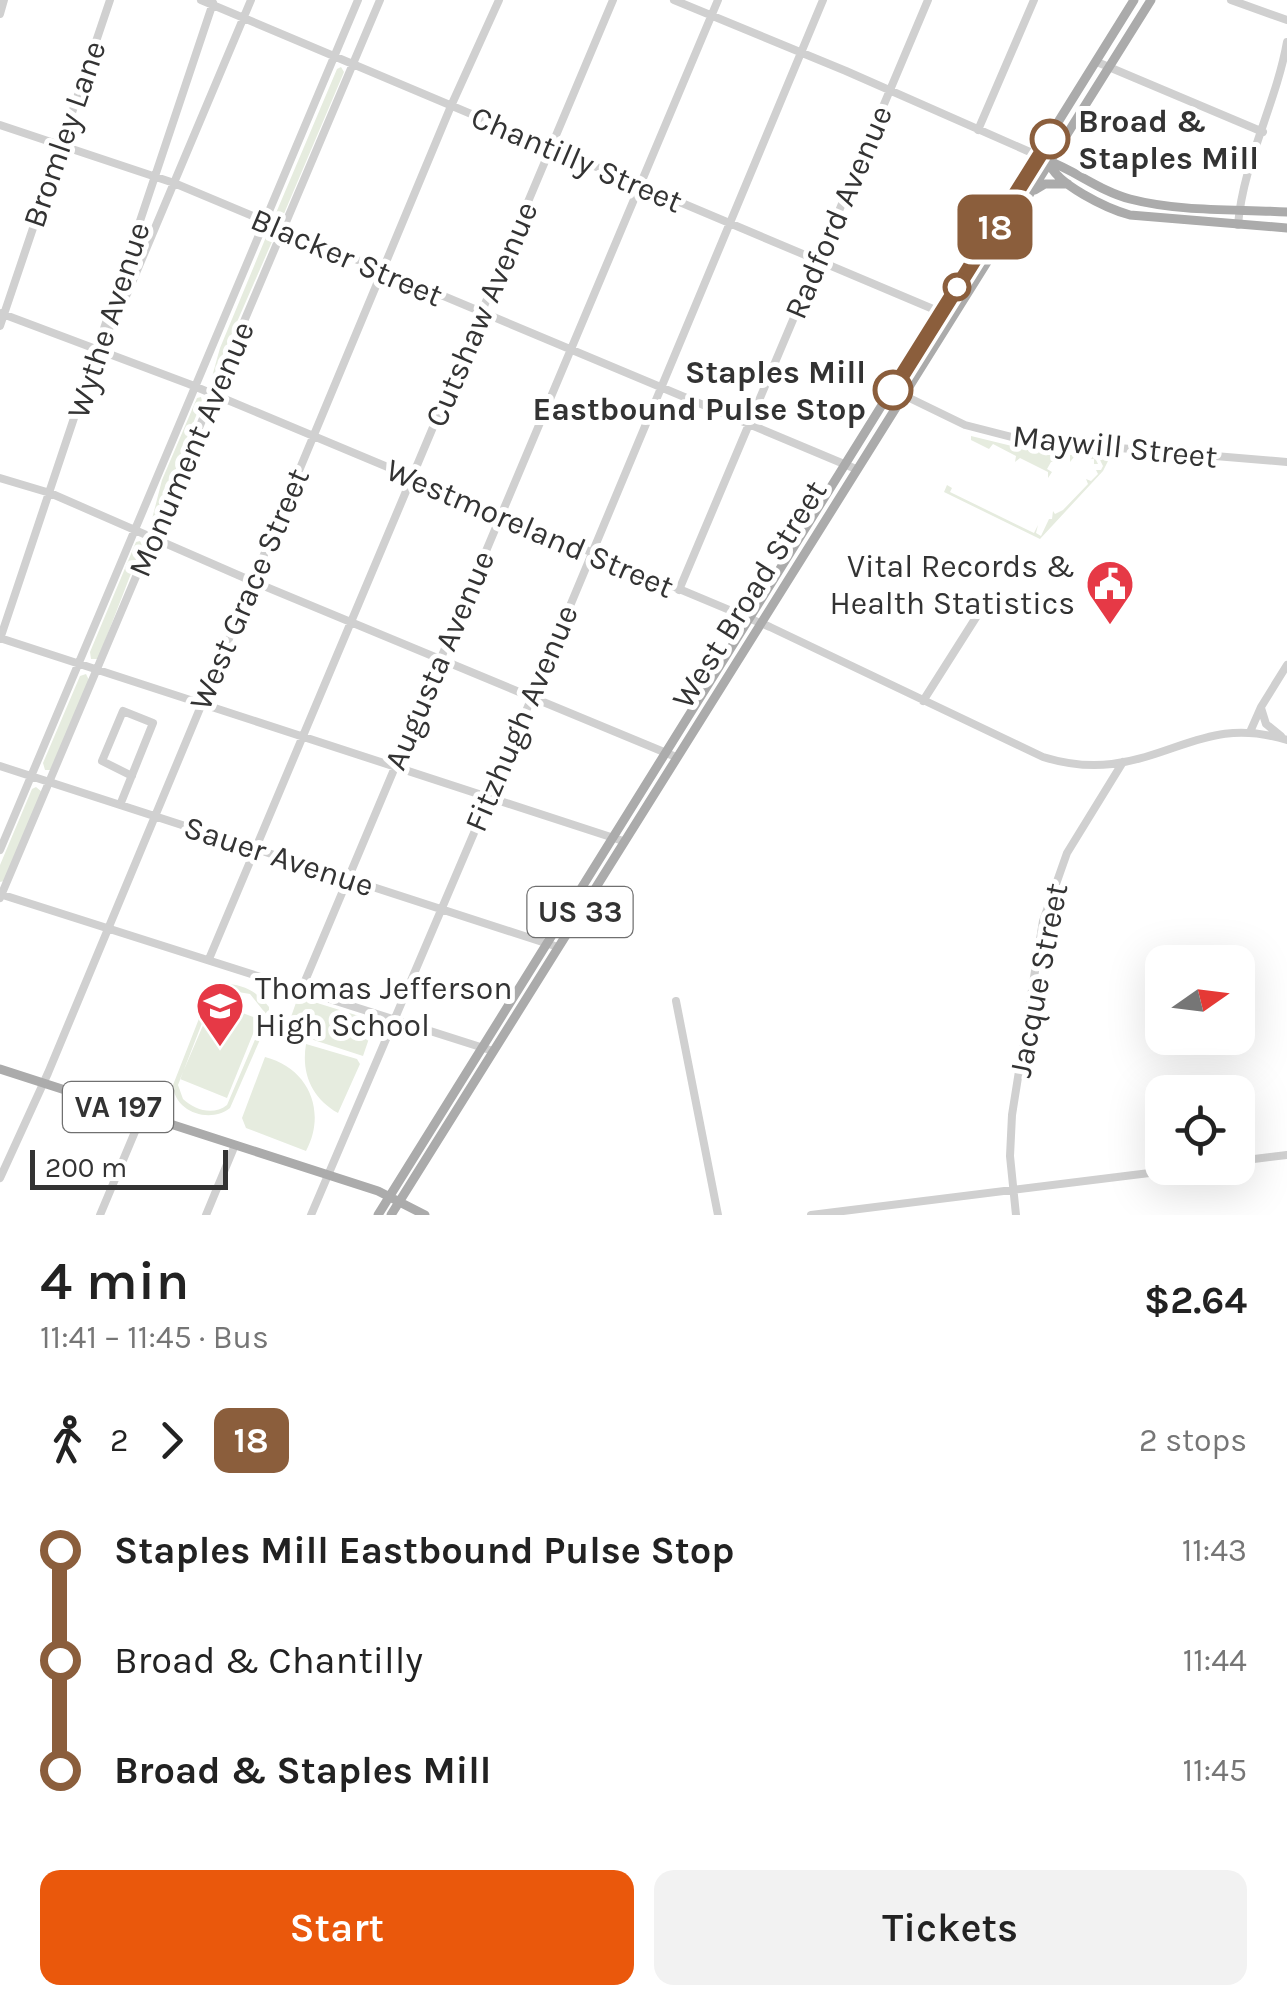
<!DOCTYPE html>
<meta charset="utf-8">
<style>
:root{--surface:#fff;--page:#f2f2f2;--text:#222;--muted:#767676;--accent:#ea580c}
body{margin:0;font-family:Karla,sans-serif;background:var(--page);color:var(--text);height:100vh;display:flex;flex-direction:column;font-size:38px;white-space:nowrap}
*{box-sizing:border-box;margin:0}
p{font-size:32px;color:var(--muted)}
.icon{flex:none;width:55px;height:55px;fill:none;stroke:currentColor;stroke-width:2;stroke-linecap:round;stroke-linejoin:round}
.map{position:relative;height:1215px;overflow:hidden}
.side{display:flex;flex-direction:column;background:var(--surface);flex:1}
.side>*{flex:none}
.badge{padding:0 20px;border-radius:15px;font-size:35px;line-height:65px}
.needle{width:65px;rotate:76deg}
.controls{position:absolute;left:1145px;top:945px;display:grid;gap:20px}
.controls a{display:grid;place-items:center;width:110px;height:110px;border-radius:20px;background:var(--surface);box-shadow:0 10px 40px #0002;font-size:50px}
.scale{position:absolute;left:30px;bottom:25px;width:198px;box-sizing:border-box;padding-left:10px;border:5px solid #333;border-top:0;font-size:28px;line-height:35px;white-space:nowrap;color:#333;-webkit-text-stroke:8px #fff;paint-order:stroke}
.map>.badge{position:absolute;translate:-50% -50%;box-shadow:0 0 0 5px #fff}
.legs{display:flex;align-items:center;gap:15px;height:110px;padding:0 40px;font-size:32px}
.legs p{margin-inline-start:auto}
.head{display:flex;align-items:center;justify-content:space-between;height:170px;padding:0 40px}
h1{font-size:55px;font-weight:600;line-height:75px}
.cta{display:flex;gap:20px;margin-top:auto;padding:20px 40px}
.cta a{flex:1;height:115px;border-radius:20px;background:var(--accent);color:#fff;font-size:40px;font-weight:600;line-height:115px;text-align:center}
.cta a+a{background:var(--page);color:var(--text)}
ul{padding:0 40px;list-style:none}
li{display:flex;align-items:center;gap:35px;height:110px;font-size:38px}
li i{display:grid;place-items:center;width:15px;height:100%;margin:0 12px;background:currentColor}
li i::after{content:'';width:25px;height:25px;margin:-12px;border:8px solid;border-radius:50%;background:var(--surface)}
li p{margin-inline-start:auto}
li:first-child i{background:linear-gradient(#0000 50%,currentColor 0)}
li:last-child i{background:linear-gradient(currentColor 50%,#0000 0)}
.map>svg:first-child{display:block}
.green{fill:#e6ecdf;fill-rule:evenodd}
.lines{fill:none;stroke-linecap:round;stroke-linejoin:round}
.minor{stroke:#d0d0d0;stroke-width:8}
.major{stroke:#ababab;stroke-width:9}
.line-1-casing{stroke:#fff;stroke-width:22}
.line-1{stroke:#8b5e3c;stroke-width:15}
.stop-1-dot{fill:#fff;stroke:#8b5e3c;stroke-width:5}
.labels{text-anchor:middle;stroke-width:10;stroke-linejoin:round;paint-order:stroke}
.shield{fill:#fff;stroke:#707070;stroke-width:2.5}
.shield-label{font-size:30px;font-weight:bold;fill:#333}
.stop-label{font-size:32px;font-weight:bold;fill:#333;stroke:#fff;text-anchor:start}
.street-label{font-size:32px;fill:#333;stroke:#fff}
.poi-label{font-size:32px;fill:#333;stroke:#fff;text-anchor:end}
</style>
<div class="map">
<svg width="1287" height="1215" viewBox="0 0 1287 1215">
<rect width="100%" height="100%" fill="#fff"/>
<path class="green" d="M341,67L344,72L283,216L278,218L276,213L337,69Z
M272,233L274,237L210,384L220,348L266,237Z
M201,397L202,401L192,426L190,441L155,522L151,523L162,480L197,398Z
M971,436L1028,450L1058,453L1057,462H1051L1047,469L1052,472L1048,478V472L1020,458L1015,462L1016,456L993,444L989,449L971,440Z
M1070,455L1110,457L1103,471L1040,539L944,492L947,485L952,488L950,492L1034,533L1038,525L1036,533L1041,536L1049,519H1052L1053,511L1055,514L1063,510L1088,484L1086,479L1091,481L1098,474L1096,470H1101L1103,466L1100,460H1096L1098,464H1094V459L1074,457L1070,462Z
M140,541L142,545L98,659H91L90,652L136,542Z
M86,674L89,680L51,770H45L43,763L80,676Z
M36,787L42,792L4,881L0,882V865L32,789Z
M220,984C241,983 256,990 269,1007V1019L230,1108C210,1124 174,1112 173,1085L209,993ZM221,989L250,994L266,1014L227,1105C213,1116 195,1110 183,1099L178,1085L211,1000Z
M298,997L375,1021L363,1056L286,1031Z
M213,1002L259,1019L227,1098L180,1079Z
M306,1044L357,1059L360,1064L338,1113C312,1098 301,1074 306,1044Z
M265,1057C309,1068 327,1112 306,1151L246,1128L242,1118Z"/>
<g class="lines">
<path class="minor" d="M201,0L952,317
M674,0L846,71L1039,156
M1231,0L1287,20
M0,14L4,0
M1097,62L1263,132
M0,125L174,183L856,469
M978,130L1034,0
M1238,225C1243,162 1276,104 1287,42
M0,313L189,384L770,627L1043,757C1066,764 1088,767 1112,764C1180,755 1212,717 1287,740
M0,326L110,0
M108,331L128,292L251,0
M893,390L965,425L1023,440L1287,462
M0,478L50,493L254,582L676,757
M679,590L928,0
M0,638L623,841
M0,639L213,3
M923,701L982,608
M1261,708L1266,724L1281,736
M1250,732L1261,707L1287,665
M0,766L558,947
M120,805L153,723L123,711L102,761L132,776
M0,850L358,0
M0,894L493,1051
M0,898L380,0
M209,959L613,0
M302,988L718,0
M676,1001L718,1215
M1238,1161L1287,1155
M0,1178L48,1073L451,106L499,0
M100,1215L142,1115
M206,1215L235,1145
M311,1215L532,697L823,0
M811,1215L1190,1168
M1016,1215L1010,1156L1012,1115L1043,921L1067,853L1123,762"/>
<path class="major" d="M1046,160C1075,170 1099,191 1130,199C1180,212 1236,209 1287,212
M1049,162C1055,184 1108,209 1130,215L1287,228
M1035,190L1045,184H1068
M0,1069L378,1191L425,1215
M378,1215L1134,0
M391,1215L1151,0"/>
</g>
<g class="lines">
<g class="line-1-casing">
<path id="line-1" d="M893,390L1050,139"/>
</g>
<use href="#line-1" class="line-1"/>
</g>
<defs>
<g id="civic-pin" transform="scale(2.5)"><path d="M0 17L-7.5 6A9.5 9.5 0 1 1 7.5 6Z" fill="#e63946" stroke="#fff"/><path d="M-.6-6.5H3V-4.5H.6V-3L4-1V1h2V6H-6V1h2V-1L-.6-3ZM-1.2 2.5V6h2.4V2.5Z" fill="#fff"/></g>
<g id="school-pin" transform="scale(2.5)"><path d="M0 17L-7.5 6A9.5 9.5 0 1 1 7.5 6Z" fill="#e63946" stroke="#fff"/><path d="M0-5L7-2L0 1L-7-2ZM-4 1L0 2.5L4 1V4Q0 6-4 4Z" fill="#fff"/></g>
</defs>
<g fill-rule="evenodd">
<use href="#civic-pin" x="1110" y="584"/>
<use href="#school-pin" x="220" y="1006"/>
</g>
<g class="stop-1-dot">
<circle cx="1050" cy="139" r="18"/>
<circle cx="957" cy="287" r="12"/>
<circle cx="893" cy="390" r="18"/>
</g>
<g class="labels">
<g class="shield">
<rect x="527.5" y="887" width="105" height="50" rx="8"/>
<rect x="63" y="1082" width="110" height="50" rx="8"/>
</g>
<g class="shield-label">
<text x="580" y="922">US 33</text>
<text x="118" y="1117">VA 197</text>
</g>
<g class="stop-label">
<text x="1078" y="132">Broad &amp;<tspan x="1078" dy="37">Staples Mill</tspan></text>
<text x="866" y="383" text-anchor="end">Staples Mill<tspan x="866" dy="37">Eastbound Pulse Stop</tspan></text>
</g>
<g class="street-label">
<text transform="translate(64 134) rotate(-71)" y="11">Bromley Lane</text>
<text transform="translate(577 159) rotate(23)" y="11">Chantilly Street</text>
<text transform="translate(838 212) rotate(-67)" y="11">Radford Avenue</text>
<text transform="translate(347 257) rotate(23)" y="11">Blacker Street</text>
<text transform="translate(481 314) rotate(-67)" y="11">Cutshaw Avenue</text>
<text transform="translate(108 320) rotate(-72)" y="11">Wythe Avenue</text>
<text transform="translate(1115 446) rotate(6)" y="11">Maywill Street</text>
<text transform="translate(191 449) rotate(-67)" y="11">Monument Avenue</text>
<text transform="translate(530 528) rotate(23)" y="11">Westmoreland Street</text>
<text transform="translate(249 589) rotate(-67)" y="11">West Grace Street</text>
<text transform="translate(749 594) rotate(-58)" y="11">West Broad Street</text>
<text transform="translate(439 660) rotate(-67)" y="11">Augusta Avenue</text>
<text transform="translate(521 718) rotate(-67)" y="11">Fitzhugh Avenue</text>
<text transform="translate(279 856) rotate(18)" y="11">Sauer Avenue</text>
<text transform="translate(1038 980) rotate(-79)" y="11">Jacque Street</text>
</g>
<g class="poi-label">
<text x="1075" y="577">Vital Records &amp;<tspan x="1075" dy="37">Health Statistics</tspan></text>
<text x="255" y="999" text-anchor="start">Thomas Jefferson<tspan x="255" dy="37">High School</tspan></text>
</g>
</g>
</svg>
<div class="controls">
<a><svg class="needle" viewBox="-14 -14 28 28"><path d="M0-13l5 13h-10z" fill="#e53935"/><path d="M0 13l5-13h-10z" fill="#767676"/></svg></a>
<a><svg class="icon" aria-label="locate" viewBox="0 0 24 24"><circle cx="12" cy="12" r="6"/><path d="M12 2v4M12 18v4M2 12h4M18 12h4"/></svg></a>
</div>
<div class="scale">200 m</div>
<b class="badge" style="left:995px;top:227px;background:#8b5e3c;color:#fff">18</b>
</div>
<section class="side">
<div class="head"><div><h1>4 min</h1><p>11:41 – 11:45 · Bus</p></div><b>$2.64</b></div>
<div class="legs"><svg class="icon" aria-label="walk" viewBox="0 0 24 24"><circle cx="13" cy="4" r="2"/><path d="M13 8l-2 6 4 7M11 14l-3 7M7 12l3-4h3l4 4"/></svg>2<svg class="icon" aria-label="forward" viewBox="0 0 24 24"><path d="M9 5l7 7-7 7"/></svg><b class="badge" style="background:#8b5e3c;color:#fff">18</b><p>2 stops</p></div>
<ul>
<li><i style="color:#8b5e3c"></i><b>Staples Mill Eastbound Pulse Stop</b><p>11:43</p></li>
<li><i style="color:#8b5e3c"></i><span>Broad &amp; Chantilly</span><p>11:44</p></li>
<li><i style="color:#8b5e3c"></i><b>Broad &amp; Staples Mill</b><p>11:45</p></li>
</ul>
<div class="cta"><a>Start</a><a>Tickets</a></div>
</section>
